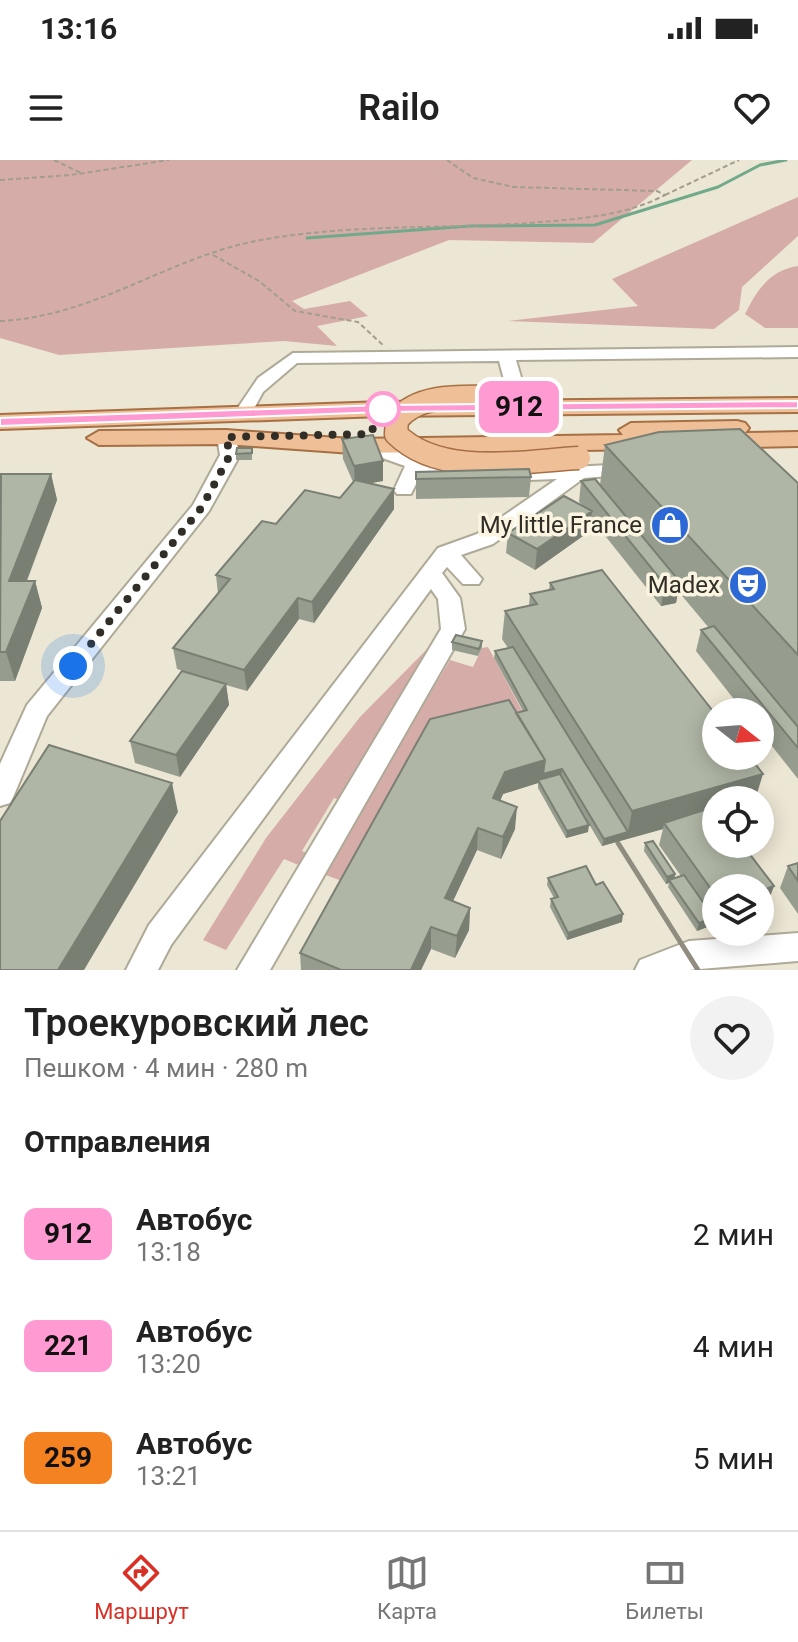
<!DOCTYPE html>
<html lang="ru">
<meta charset="utf-8">
<style>
:root{--surface:#fff;--page:#f2f2f2;--text:#222;--muted:#767676;--line:#e0e0e0;--accent:#d93025}
body{margin:0;font-family:Roboto,sans-serif;background:var(--page);color:var(--text);height:100vh;display:flex;flex-direction:column;font-size:30px;white-space:nowrap}
*{box-sizing:border-box;margin:0}
p{font-size:26px;color:var(--muted)}
.icon{flex:none;width:44px;height:44px;fill:none;stroke:currentColor;stroke-width:2;stroke-linecap:round;stroke-linejoin:round}
.map{position:relative;height:810px;overflow:hidden}
.side{display:flex;flex-direction:column;background:var(--surface);flex:1}
.side>*{flex:none}
.badge{padding:0 16px;border-radius:12px;font-size:28px;line-height:52px}
.needle{width:52px;rotate:107deg}
.controls{position:absolute;left:702px;top:538px;display:grid;gap:16px}
.controls a{display:grid;place-items:center;width:72px;height:72px;border-radius:50%;background:var(--surface);box-shadow:0 4px 20px #0003;font-size:40px}
.you{position:absolute;width:40px;height:40px;margin:-20px;border:6px solid #fff;border-radius:50%;background:#1a73e8;box-shadow:0 0 0 12px #1a73e833}
.map>.badge{position:absolute;translate:-50% -50%;box-shadow:0 0 0 4px #fff}
h2{padding:0 24px;font-size:30px;line-height:72px}
.round{display:grid;place-items:center;flex:none;width:84px;height:84px;border-radius:42px;background:var(--page)}
.overview{display:flex;align-items:center;justify-content:space-between;height:136px;padding:0 24px}
h1{font-size:38px;font-weight:600;line-height:60px}
ul{padding:0;list-style:none}
li{display:flex;align-items:center;gap:24px;height:112px;padding:0 24px}
li div{flex:1}
li b{display:block;font-size:30px}
li em{font-style:normal}
li .badge{min-width:88px;font-weight:700;text-align:center}
.status{display:flex;justify-content:space-between;align-items:center;height:56px;padding:0 40px;background:var(--surface);direction:ltr}
.status svg{height:22px;fill:currentColor}
header{display:flex;justify-content:space-between;align-items:center;height:104px;padding:0 24px;background:var(--surface);font-size:36px;font-weight:600}
.tab-bar{display:flex;justify-content:space-around;align-items:center;height:112px;border-top:2px solid var(--line);background:var(--surface);font-size:22px;color:var(--muted)}
.tab-bar a{display:grid;justify-items:center;gap:4px}
.tab-bar .on{color:var(--accent)}
.map>svg:first-child{display:block}
.green{fill:#d6aca9}
.lines{fill:none;stroke-linecap:round;stroke-linejoin:round}
.stream{stroke:#71aa8a;stroke-width:3}
.minor-casing{stroke:#afa998;stroke-width:4}
.major-casing{stroke:#a67044;stroke-width:4}
.path{stroke:#a29d8f;stroke-width:2;stroke-dasharray:5 3;stroke-linecap:butt}
.minor{fill:#fff;fill-rule:evenodd}
.major{fill:#efbf98;fill-rule:evenodd}
.rail{stroke:#908c7f;stroke-width:5}
.major-bridge-casing{stroke:#a67044;stroke-width:25;stroke-linecap:butt}
.major-bridge{stroke:#efbf98;stroke-width:22}
.wall{fill:#969d8e}
.shaded-wall{fill:#7a7f74}
.building{fill:#afb6a5;stroke:#7a7f74;stroke-width:2}
.line{fill:#ff9ad2;stroke:#fff;stroke-width:2}
.walk{stroke:#312e27;stroke-width:8;stroke-dasharray:0 14.4}
.stop-dot{fill:#fff;stroke:#ff9ad2;stroke-width:4}
.labels{text-anchor:middle;stroke-width:7;stroke-linejoin:round;paint-order:stroke}
.poi-label{font-size:24px;fill:#312e27;stroke:#faf4e1;text-anchor:end}
</style>
<div class="status"><b>13:16</b><svg viewBox="0 0 49 12"><path d="M0 12V9h3v3zM5 12V6h3v6zM10 12V3h3v9zM15 12V0h3v12zM26 1h20v11H26zM47 4h2v5h-2z"/></svg></div>
<header><svg class="icon" aria-label="menu" viewBox="0 0 24 24"><path d="M4 6h16M4 12h16M4 18h16"/></svg>Railo<svg class="icon" aria-label="heart" viewBox="0 0 24 24"><path d="M12 20l-8-8c-3-5 5-10 8-4 3-6 11-1 8 4z"/></svg></header>
<div class="map">
<svg width="798" height="810" viewBox="0 0 798 810">
<rect width="100%" height="100%" fill="#ece6d4"/>
<path class="green" d="M0,0H692L593,83L449,80L292,141L304,149L350,141L368,156L317,166L337,186L284,181L59,195L0,178Z
M798,37V76L742,127L739,150L714,169L507,161L638,146L612,119Z
M798,106V168H765L745,154C757,130 770,110 798,106Z
M438,478L341,641L334,638L302,691L309,694L301,706L284,699L226,790L203,780L266,678L360,557Z
M488,487L526,558L350,724L323,714L450,500L473,507L482,488Z"/>
<g class="lines">
<path class="stream" d="M307,78L470,66L595,65L718,27L760,5L786,0"/>
<g class="minor-casing">
<path id="minor" d="M798,187V197L516,200L525,231L516,236L507,231L499,201L297,203L263,232L250,256H238L235,252L258,218L293,193Z
M226,271L235,277L240,295L209,351L47,556L14,635L10,643L0,646V604L27,545L193,345L220,295L217,277Z
M367,280L396,287L463,317L453,323L421,314L411,334H397L394,330L405,306L360,290L357,286L360,282Z
M629,304L636,306L639,310L636,314L584,318L493,384L461,395L482,419L479,424H463L447,407L442,413L460,438L465,469L270,810H237L441,469L438,439L431,429L171,785L158,810H126L149,765L438,388L477,374L557,319L499,321L492,319L489,315L492,311Z
M798,773V801L688,810H635L640,800L689,781Z"/>
</g>
<g class="major-casing">
<path id="major" d="M798,238V252L383,256L0,269V255L383,242Z
M737,261L745,263L749,268L745,273L798,272V286L715,288L703,281L707,276L661,277L665,282L653,289L352,293L226,284L99,285L87,278L99,271L226,270L352,279L623,275L619,270L631,263Z"/>
</g>
<path class="path" d="M54,0L81,13
M0,20L71,15L169,0
M665,35L739,0
M213,95L259,121L295,151L358,162L384,186
M0,161C95,157 170,96 261,80C349,64 440,69 529,63C576,59 623,57 665,35L657,31L514,27L473,18L447,0"/>
<use href="#minor" class="minor"/>
<use href="#major" class="major"/>
<path class="rail" d="M618,683L698,810"/>
<g class="major-bridge-casing">
<path id="major-bridge" d="M494,237C462,237 419,233 397,260L396,274C440,318 523,301 579,298"/>
</g>
<use href="#major-bridge" class="major-bridge"/>
</g>
<path class="wall" d="M342,279L383,301V321L370,323L394,329V349L314,463L299,459L247,531L226,525L229,545L180,617L135,603L130,581L193,514L177,509L173,488L218,434L216,415L276,364L340,338L353,322L343,299Z
M605,285L798,323V619L760,571V552H744L696,491L701,470L709,468L678,431L676,443L661,446L591,358L590,371L535,410L506,393L508,373L582,345L579,342L581,321L600,325Z
M252,288V300H236V294Z
M416,312L531,317L529,337L416,339Z
M51,314L57,340L27,421H35L42,448L15,521H0V315Z
M550,423L716,640V684L766,748L716,728V767L713,762L712,765L697,771L668,727L669,723L666,724L644,691L645,683L675,714L674,718L681,716L659,685L663,669L602,686L580,649L588,672L566,678L538,628V623L503,634L500,641L515,669L501,699L477,690L453,741L470,748L469,770L455,798L431,789L421,810H301L300,793L516,553L523,551L494,498L495,491L508,488L502,479L505,451L529,446L530,434L549,430Z
M482,481V488L478,496L452,490V482Z
M798,703V754L780,728L788,706Z
M548,718L596,725L622,762L567,780L550,747L551,739L554,738L547,725Z"/>
<path class="shaded-wall" d="M383,301V321L355,326L354,306Z
M51,314L57,340L16,448L9,421Z
M394,329V349L314,463L312,442Z
M592,351L590,371L535,410L537,389Z
M35,421L42,448L15,521L6,492Z
M680,422L676,443L661,446L665,425Z
M298,438L299,459L247,531L244,510Z
M226,524L229,545L180,617L176,595Z
M545,600L543,622L538,620V623L503,634L492,660L493,638L505,612Z
M562,609L561,617L543,622V614Z
M763,614L755,640H716V653L664,663L663,669L602,686L604,679L628,672L632,651Z
M172,623L178,652L84,810H58Z
M517,647L515,669L501,699L503,677Z
M589,665L588,672L566,678L567,671Z
M478,668L477,690L444,760L445,738Z
M675,714L674,721L669,720V723L666,724L667,717Z
M774,726L766,748L760,750V731Z
M470,748L469,770L455,798L457,776Z
M623,754L622,762L567,780L568,773Z
M714,758L712,765L697,771L699,763Z
M431,767V789L421,810H411Z"/>
<path class="building" d="M740,269L798,323V495L605,285L659,272Z
M373,275L383,301L354,306L342,279Z
M237,288H252V293L236,294Z
M529,309L531,317L416,319V312Z
M1,314H51L9,421H35L6,492H0Z
M595,319L680,422L665,425L581,321Z
M355,320L394,329L312,442L298,438L244,510L173,488L230,419L216,415L262,361L276,364L305,330L340,338Z
M564,336L592,351L537,389L508,373Z
M602,410L716,555V596H749L763,614L632,651L505,451L537,444L530,434L554,429L550,423Z
M714,466L798,567V588L701,470Z
M456,475L482,481L479,489L452,482Z
M513,487L628,672L604,679L562,609L543,614L545,600L516,553L527,550L495,491Z
M182,511L226,524L176,595L130,581Z
M509,540L545,600L505,612L493,638L517,647L503,677L478,668L445,738L470,748L457,776L431,767L411,810H341L300,793L430,559Z
M49,585L172,623L58,810H0V661Z
M560,614L589,665L567,671L538,620Z
M713,647L716,650V684H742L774,726L760,731V728H716V736L664,663Z
M653,681L675,714L667,717L645,683Z
M798,703V721L788,706Z
M586,706L596,725L603,722L623,754L568,773L551,739L558,737L548,718Z
M684,715L714,758L699,763L669,720Z"/>
<path class="line" d="M798,241V248L383,252L0,266V258L383,245Z"/>
<g class="lines">
<path class="walk" d="M73,506L202,347L230,295L226,277L370,274L383,249"/>
</g>
<defs>
<g id="shop-disc" transform="scale(2)"><circle r="9.5" fill="#2c69d7" stroke="#faf4e1"/><path d="M-5-2.5h2.3a2.7 3.5 0 0 1 5.4 0H5L5.5 6h-11ZM-1.5-2.5h3a1.5 2.3 0 0 0-3 0Z" fill="#fff"/></g>
<g id="theatre-disc" transform="scale(2)"><circle r="9.5" fill="#2c69d7" stroke="#faf4e1"/><path d="M-5-5.5Q0-4 5-5.5V0Q5 5 0 6Q-5 5-5 0ZM-3.3-2.5H-1v1.5H-3.3ZM1-2.5H3.3v1.5H1ZM-2.8 1Q0 5.5 2.8 1Z" fill="#fff"/></g>
</defs>
<g fill-rule="evenodd">
<use href="#shop-disc" x="670" y="365"/>
<use href="#theatre-disc" x="748" y="425"/>
</g>
<circle class="stop-dot" cx="383" cy="249" r="16"/>
<g class="labels">
<g class="poi-label">
<text x="642" y="373">My little France</text>
<text x="720" y="433">Madex</text>
</g>
</g>
</svg>
<div class="controls">
<a><svg class="needle" viewBox="-14 -14 28 28"><path d="M0-13l5 13h-10z" fill="#e53935"/><path d="M0 13l5-13h-10z" fill="#767676"/></svg></a>
<a><svg class="icon" aria-label="locate" viewBox="0 0 24 24"><circle cx="12" cy="12" r="6"/><path d="M12 2v4M12 18v4M2 12h4M18 12h4"/></svg></a>
<a><svg class="icon" aria-label="layers" viewBox="0 0 24 24"><path d="M12 4l9 5-9 5-9-5zM3 14l9 5 9-5"/></svg></a>
</div>
<div class="you" style="left:73px;top:506px"></div>
<b class="badge" style="left:519px;top:247px;background:#ff9ad2;color:#111">912</b>
</div>
<section class="side">
<div class="overview"><div><h1>Троекуровский лес</h1><p>Пешком · 4 мин · 280 m</p></div><a class="round"><svg class="icon" aria-label="heart" viewBox="0 0 24 24"><path d="M12 20l-8-8c-3-5 5-10 8-4 3-6 11-1 8 4z"/></svg></a></div>
<h2>Отправления</h2>
<ul>
<li><span class="badge" style="background:#ff9ad2;color:#111">912</span><div><b>Автобус</b><p>13:18</p></div><em>2 мин</em></li>
<li><span class="badge" style="background:#ff9ad2;color:#111">221</span><div><b>Автобус</b><p>13:20</p></div><em>4 мин</em></li>
<li><span class="badge" style="background:#f58220;color:#111">259</span><div><b>Автобус</b><p>13:21</p></div><em>5 мин</em></li>
</ul>
</section>
<nav class="tab-bar">
<a class="on"><svg class="icon" aria-label="directions" viewBox="0 0 24 24"><path d="M12 3l9 9-9 9-9-9zM9 14v-3h6M13 9l2 2-2 2"/></svg>Маршрут</a>
<a><svg class="icon" aria-label="map" viewBox="0 0 24 24"><path d="M3 6l6-2 6 2 6-2v14l-6 2-6-2-6 2zM9 4v14M15 6v14"/></svg>Карта</a>
<a><svg class="icon" aria-label="tickets" viewBox="0 0 24 24"><path d="M3 7h18v10H3zM15 7v10"/></svg>Билеты</a>
</nav>
